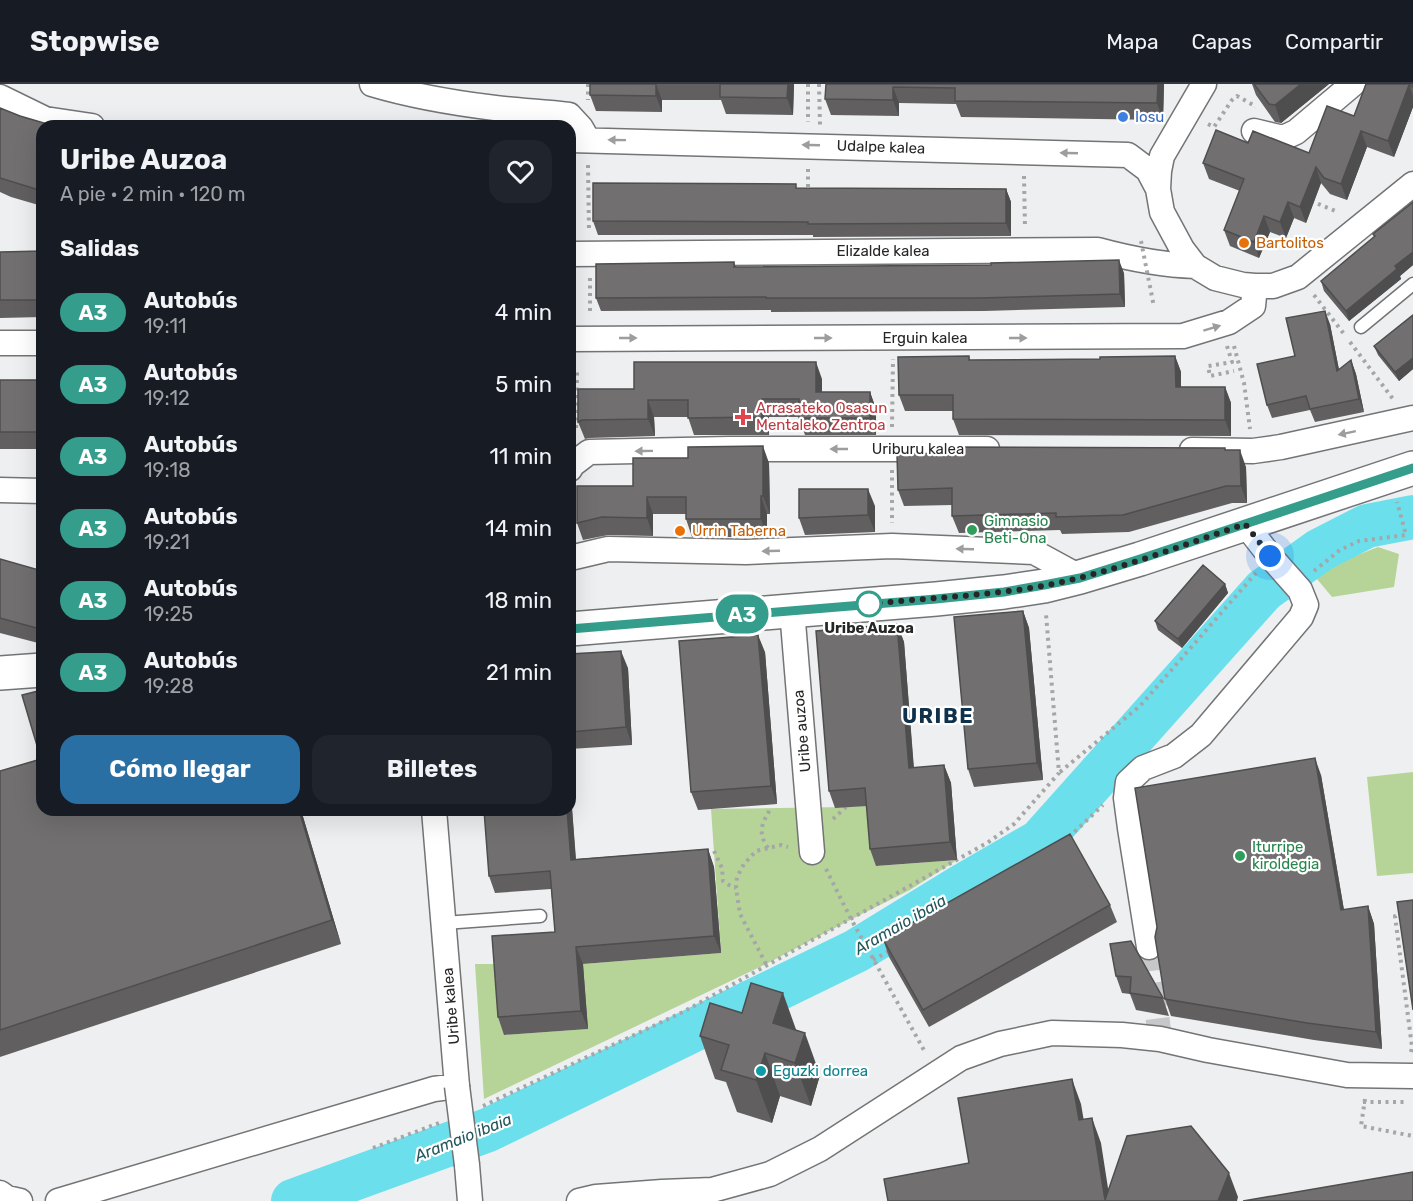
<!DOCTYPE html>
<html lang="es">
<meta charset="utf-8">
<style>
:root{--surface:#171b24;--page:#20242c;--text:#f1f3f6;--muted:#9ea1a6;--line:#363941;--accent:#2a6fa4}
body{margin:0;font-family:Rubik,sans-serif;background:var(--page);color:var(--text);height:100vh;display:flex;flex-direction:column;font-size:22px;white-space:nowrap}
*{box-sizing:border-box;margin:0}
p{font-size:20px;color:var(--muted)}
.icon{flex:none;width:33px;height:33px;fill:none;stroke:currentColor;stroke-width:2;stroke-linecap:round;stroke-linejoin:round}
.map{position:relative;flex:1;overflow:hidden}
.side{position:absolute;left:36px;top:36px;width:540px;height:696px;display:flex;flex-direction:column;background:var(--surface);border-radius:18px;box-shadow:0 6px 24px #0002}
.side>*{flex:none}
.badge{padding:0 12px;border-radius:20px;font-size:21px;line-height:39px}
.you{position:absolute;width:30px;height:30px;margin:-15px;border:4px solid #fff;border-radius:50%;background:#1a73e8;box-shadow:0 0 0 9px #1a73e833}
.map>.badge{position:absolute;translate:-50% -50%;box-shadow:0 0 0 3px #fff}
h2{padding:0 24px;font-size:22px;line-height:54px}
.round{display:grid;place-items:center;flex:none;width:63px;height:63px;border-radius:18px;background:var(--page)}
.headline{display:flex;align-items:center;justify-content:space-between;height:102px;padding:0 24px}
h1{font-size:28px;font-weight:700;line-height:45px}
.primary-button{display:flex;gap:12px;margin-top:auto;padding:12px 24px}
.primary-button a{flex:1;height:69px;border-radius:18px;background:var(--accent);color:#fff;font-size:24px;font-weight:700;line-height:69px;text-align:center}
.primary-button a+a{background:var(--page);color:var(--text)}
ul{padding:0;list-style:none}
li{display:flex;align-items:center;gap:18px;height:72px;padding:0 24px}
li div{flex:1}
li b{display:block;font-size:22px}
li em{font-style:normal}
li .badge{min-width:66px;font-weight:700;text-align:center}
header{display:flex;align-items:center;gap:36px;box-sizing:border-box;height:84px;padding:0 30px;background:var(--surface);border-bottom:2px solid var(--line)}
header strong{font-size:28px}
nav{display:flex;gap:33px;margin-inline-start:auto;font-size:21px}
.map>svg:first-child{display:block}
.green{fill:#b7d498}
.lines{fill:none;stroke-linecap:round;stroke-linejoin:round}
.river{stroke:#6be0ec;stroke-width:44}
.street-tunnel{stroke:#c6c7c9;stroke-width:24;stroke-dasharray:24 12;stroke-linecap:butt}
.lane-casing{stroke:#737475;stroke-width:15}
.street-casing{stroke:#737475;stroke-width:27}
.secondary-casing{stroke:#737475;stroke-width:36}
.path{stroke:#a5a6a8;stroke-width:4;stroke-dasharray:3 4.5;stroke-linecap:butt}
.lane{stroke:#fff;stroke-width:12}
.street{stroke:#fff;stroke-width:24}
.secondary{stroke:#fff;stroke-width:33}
.street-bridge-casing{stroke:#737475;stroke-width:27;stroke-linecap:butt}
.path-bridge{stroke:#a5a6a8;stroke-width:4;stroke-dasharray:3 4.5;stroke-linecap:butt}
.street-bridge{stroke:#fff;stroke-width:24}
.wall{fill:#615f60}
.shaded-wall{fill:#4f4e4e}
.building{fill:#716f70;stroke:#4f4e4e;stroke-width:1.5}
.oneway{fill:#9d9d9e}
.line-casing{stroke:#fff;stroke-width:14}
.line{stroke:#349d8b;stroke-width:9}
.walk{stroke:#262627;stroke-width:6;stroke-dasharray:0 10.8}
.shop-dot{fill:#3f7fe0;stroke:#fff;stroke-width:2}
.food-dot{fill:#e8710a;stroke:#fff;stroke-width:2}
.health-dot{fill:#e0444e;stroke:#fff;stroke-width:2}
.leisure-dot{fill:#2e9e5b;stroke:#fff;stroke-width:2}
.stop-dot{fill:#fff;stroke:#349d8b;stroke-width:3}
.culture-dot{fill:#0f9aa8;stroke:#fff;stroke-width:2}
.labels{text-anchor:middle;stroke-width:4.5;stroke-linejoin:round;paint-order:stroke}
.shop-label{font-size:15px;fill:#366cbe;stroke:#fff;text-anchor:start}
.street-label{font-size:15px;fill:#262627;stroke:#fff}
.food-label{font-size:15px;fill:#c56008;stroke:#fff;text-anchor:start}
.health-label{font-size:15px;fill:#be3a42;stroke:#fff;text-anchor:start}
.leisure-label{font-size:15px;fill:#27864d;stroke:#fff;text-anchor:start}
.stop-label{font-size:15px;font-weight:bold;fill:#262627;stroke:#fff}
.culture-label{font-size:15px;fill:#0d838f;stroke:#fff;text-anchor:start}
.water-label{font-size:16px;font-style:italic;fill:#23565b;stroke:#fff}
.district-label{font-size:21px;font-weight:bold;letter-spacing:1.5px;fill:#10314b;stroke:#fff}
</style>
<header>
<strong>Stopwise</strong>
<nav><a>Mapa</a><a>Capas</a><a>Compartir</a></nav>
</header>
<div class="map">
<svg width="1413" height="1117" viewBox="0 0 1413 1117">
<rect width="100%" height="100%" fill="#eeeff1"/>
<path class="green" d="M1378,463L1399,470L1394,503L1332,513L1312,489Z
M1413,688V789L1377,792L1367,693Z
M871,721L877,782L957,776L910,806L854,834L766,880L484,1015L475,880H499L505,951L588,945L583,880L721,869L711,725L846,723Z"/>
<g class="lines">
<path class="river" d="M293,1117L488,1046L856,867L962,802L1040,757L1264,506L1320,466L1367,442L1413,433"/>
<path class="street-tunnel" d="M1149,863L1160,955"/>
<g class="lane-casing">
<path id="lane" d="M1361,243L1413,200
M444,839L540,832"/>
</g>
<g class="street-casing">
<path id="street" d="M372,0C412,12 454,19 495,24C519,27 544,28 569,31L581,44L588,56
M1204,0L1162,72L1159,87L1158,105L1162,128L1182,165L1195,182L1215,194L1243,201L1255,202H1273L1298,193L1413,100
M0,13L45,35L92,42
M1254,47L1283,54L1296,48L1353,0
M570,56L1128,71L1148,86L1158,105
M570,170L1098,166C1131,175 1162,181 1195,182
M570,255L1183,252L1229,238L1253,222L1255,202
M0,259H42
M1192,366L1253,367L1281,363L1413,334
M570,385L572,381L589,368L729,365H987
M0,406L42,407
M570,474L608,465L746,468L892,462L965,465L1034,468L1080,493
M792,526L812,768
M1149,863L1130,744L1126,714L1128,698L1143,684L1174,672L1201,651L1301,533L1306,521L1300,506L1270,472L1245,440
M467,1081L470,1117
M0,1109L7,1114L20,1117
M58,1117L434,1005L457,1002L434,726
M579,1117L596,1113L662,1108L712,1106L770,1090L820,1065L961,974L1000,960L1052,949L1122,951L1160,955L1208,966L1347,991L1413,992"/>
</g>
<g class="secondary-casing">
<path id="secondary" d="M570,545L936,515L1004,508L1044,502L1080,493L1140,475L1413,384
M0,589L42,586"/>
</g>
<path class="path" d="M588,0V16
M808,0V38
M819,0L820,41
M1208,40L1214,43L1232,16L1237,12L1255,22L1254,23
M588,81L589,148
M808,85V107
M1024,92L1025,144
M1311,117L1338,128
M590,194V231
M1314,211L1344,250
M1350,258L1393,315
M1227,262L1232,278L1208,282L1210,292L1234,287
M1234,262L1244,299L1250,345
M570,289L577,288L576,348
M892,343L893,275
M892,386V439
M1314,487L1340,466L1359,457L1406,451L1397,418
M1060,688L1140,622L1256,489
M833,735L846,723
M1069,753L1103,721
M768,764C757,748 762,739 771,724
M714,767L722,784L723,797L729,801L736,804
M826,785L851,835L925,968
M873,876L891,866
M766,880L740,830L736,804L737,793L744,780L756,767L781,761L788,763
M1411,968L1412,963L1395,832L1413,829
M1365,1015L1361,1042L1413,1052
M1363,1018H1406
M483,1022L683,928L987,759L1014,740L1059,689L1046,530
M373,1064L439,1039"/>
<use href="#lane" class="lane"/>
<use href="#street" class="street"/>
<use href="#secondary" class="secondary"/>
<g class="street-bridge-casing">
<path id="street-bridge" d="M457,1002L467,1081"/>
</g>
<path class="path-bridge" d="M1141,157L1154,223"/>
<use href="#street-bridge" class="street-bridge"/>
</g>
<path class="wall" d="M590,0H794L793,31L726,30L721,16H662V28L596,27L590,11Z
M826,0H1164L1163,36L961,33L956,20L899,19V32L831,31L825,15Z
M1252,0H1329L1281,39L1275,38L1256,11Z
M1413,0V23L1394,73L1367,63L1347,116L1330,110L1321,99L1306,139L1294,134L1286,154L1270,148L1259,174L1230,162L1224,146L1240,107L1209,95L1203,79L1248,59L1309,69L1354,32Z
M0,24L20,32L42,42V122L11,113L0,108Z
M797,104L1006,105L1011,118V152L813,153V151H598L593,137Z
M1413,118V181L1400,192L1401,195L1349,237L1324,207L1321,197L1374,153L1373,150Z
M42,167V233L0,234V168Z
M734,178L736,183L1124,189L1125,223L984,227L771,228V226L601,227L596,214Z
M1413,231V285L1399,297L1378,271L1374,262Z
M1330,240L1339,286L1351,276L1356,290L1364,328L1315,338L1310,326L1272,334L1267,321L1295,272Z
M969,272L970,276L1100,275L1175,272L1181,288V303H1225L1231,319V352L959,351L953,335V327H905L899,311Z
M822,295V308H870L876,325V351H805L799,333H769V351H694L688,333H654L655,352L589,354L585,355L578,338L634,305Z
M0,296H42V365H0Z
M1226,366L1246,383L1247,419H1232L1129,448L1062,450L1060,446L959,449L952,432V421L904,422L898,406Z
M769,379L770,430H767V453H692L686,435V430H653V452L608,451L583,456L577,439L633,402Z
M875,422V448L805,451L799,434Z
M0,475L42,495V560L0,549Z
M1225,500L1228,509L1182,564L1158,546L1155,537Z
M1023,527L1029,544L1043,696L974,703L968,685Z
M897,540L904,558L914,684L944,681L951,699L957,776L876,782L870,765L867,722L835,724L829,707Z
M765,568L777,720L698,726L691,708Z
M570,570L628,584L632,661L570,665Z
M42,606V726H301L341,860L0,973V687L41,675Z
M1321,691L1344,826L1368,822L1374,840L1382,965L1314,956L1171,932L1165,915Z
M570,698L576,775L708,765L714,783L721,869L583,880L588,945L504,951L498,933L555,848L551,805L495,809L489,792Z
M1110,821L1117,838L929,943L889,873L883,855Z
M1131,857L1163,914L1169,932L1136,926L1130,910L1122,909L1116,892Z
M796,946L820,991L811,1022L780,1012L772,1039L737,1028L726,998L715,995L700,952Z"/>
<path class="shaded-wall" d="M656,0L662,16V28L656,12Z
M788,0H794L793,31L787,14Z
M1158,0H1164L1163,36L1157,19Z
M1301,0H1329L1281,39L1275,21Z
M1409,1L1413,12V23L1394,73L1388,57Z
M893,3L899,19V32L893,16Z
M1361,47L1367,63L1347,116L1341,100Z
M1316,83L1321,99L1306,139L1300,123Z
M1006,105L1011,118V152L1006,139Z
M1288,118L1294,134L1286,154L1280,138Z
M1264,132L1270,148L1259,174L1254,158Z
M1413,168V181L1400,192L1401,195L1349,237L1346,227L1395,182Z
M1119,176L1124,189L1125,223L1120,210Z
M1325,227L1330,240L1342,301L1337,287Z
M1175,272L1181,288V320L1176,303Z
M1413,274V285L1399,297L1395,288Z
M1351,276L1356,290L1364,328L1359,315Z
M816,278L822,295V326L816,308Z
M1225,303L1231,319V352L1225,336Z
M870,308L876,325V351L870,334Z
M762,315L769,333V351L762,333Z
M648,316L654,333L655,352L648,335Z
M763,362L769,379L770,430L763,412Z
M1240,366L1246,383L1247,419L1241,402Z
M868,405L875,422V448L868,431Z
M761,412L767,430V453L761,435Z
M647,413L653,430V452L647,434Z
M39,486L42,495V508Z
M1225,500L1228,509L1182,564L1178,555Z
M1023,527L1029,544L1043,696L1037,679Z
M897,540L904,558L915,702L909,684Z
M758,551L765,568L777,720L771,702Z
M621,567L628,584L632,661L626,643Z
M1315,674L1321,691L1347,844L1341,826Z
M944,681L951,699L957,776L950,758Z
M570,698L577,793L571,776L567,726H570Z
M299,726H301L341,860L332,836Z
M708,765L714,783L721,869L714,852Z
M1368,822L1374,840L1382,965L1376,948Z
M576,863L583,880L588,945L581,927Z
M783,909L798,951L773,939Z
M805,949L820,991L811,1022L795,979Z
M765,969L780,1012L772,1039L756,996Z
M1072,995L1081,1020L1088,1061L1079,1036Z
M1092,1034L1101,1059L1110,1117H1105Z
M1229,1089L1238,1113L1237,1117H1218Z"/>
<path class="building" d="M590,0H656V12L590,11Z
M720,0H788L787,14L720,13Z
M826,0H1158L1157,19L955,17V4L893,3V16L825,15Z
M1254,0H1301L1275,21L1269,20Z
M1366,0H1413V3L1409,1L1388,57L1361,47L1341,100L1324,94L1316,83L1300,123L1288,118L1280,138L1264,132L1254,158L1224,146L1244,95L1203,79L1216,46L1248,59L1253,47L1309,69L1327,22L1354,32Z
M0,24L20,32L54,42H42V107L0,94Z
M593,99L796,100V104L1006,105V139L808,140V138L593,137Z
M1413,118V168L1395,182L1397,185L1346,227L1321,197L1375,152L1373,150Z
M42,167V216H0V168Z
M1119,176L1120,210L979,214H766V213L596,214V180L734,178V183L991,181V179Z
M1325,227L1337,287L1351,276L1359,315L1310,325L1306,312L1267,321L1257,280L1295,272L1286,234Z
M1413,231V274L1395,288L1374,262Z
M969,272V276L1100,275V273L1175,272L1176,303H1225V336L953,335V311H899L898,273Z
M634,278H816V308H870V334H799V315H762V333L688,334V316H648V335L582,336L578,338V305H634Z
M0,296H42V348H0Z
M763,362V412H761V435H686V413H647V434L602,433L577,439V402H633V374H688V363Z
M953,363L1225,364V366H1240L1241,402H1226L1123,431L1056,433V429L952,432V404L898,406L897,370L953,369Z
M799,405H868V431L799,434Z
M0,475L39,486L42,508V539L40,545L0,534Z
M1203,481L1225,500L1178,555L1155,537Z
M1023,527L1037,679L968,685L954,533Z
M897,540L909,684L944,681L950,758L870,765L865,704L829,707L816,547Z
M758,551L771,702L691,708L679,557Z
M621,567L626,643L570,648V570Z
M42,606V726H299L332,836L0,946V687L41,675L22,611Z
M1315,674L1341,826L1368,822L1376,948L1307,939L1165,915L1155,853L1157,843L1135,704Z
M484,726H567L571,776L708,765L714,852L576,863L581,927L498,933L492,852L555,848L550,787L489,792Z
M1070,750L1110,821L923,926L883,855Z
M1413,816V926L1397,818Z
M1131,857L1163,914L1130,909L1131,893L1116,892L1110,860Z
M751,899L783,909L773,939L805,949L795,979L765,969L756,996L721,986L729,961L700,952L710,919L742,929Z
M1072,995L1079,1036L1092,1034L1105,1116L1127,1052L1191,1042L1229,1089L1218,1117H888L884,1095L969,1079L958,1014Z
M1413,1088V1117H1243Z"/>
<defs><path id="oneway-solid" d="M-6-.8H1V-3.2L6.5 0L1 3.2V.8H-6Z" transform="scale(1.5)"/></defs>
<g class="oneway">
<use href="#oneway-solid" transform="translate(617 56) rotate(-179)"/>
<use href="#oneway-solid" transform="translate(811 61) rotate(-178)"/>
<use href="#oneway-solid" transform="translate(1069 69) rotate(-178)"/>
<use href="#oneway-solid" transform="translate(1212 244) rotate(-17)"/>
<use href="#oneway-solid" transform="translate(628 254)"/>
<use href="#oneway-solid" transform="translate(823 254)"/>
<use href="#oneway-solid" transform="translate(1018 254)"/>
<use href="#oneway-solid" transform="translate(1347 349) rotate(168)"/>
<use href="#oneway-solid" transform="translate(839 365) rotate(-180)"/>
<use href="#oneway-solid" transform="translate(644 367) rotate(179)"/>
<use href="#oneway-solid" transform="translate(965 465) rotate(-178)"/>
<use href="#oneway-solid" transform="translate(771 467) rotate(178)"/>
</g>
<g class="lines">
<g class="line-casing">
<path id="line" d="M570,545L936,515L1004,508L1044,501L1080,494L1140,475L1413,384"/>
</g>
<use href="#line" class="line"/>
<path class="walk" d="M869,520C927,514 985,512 1043,502C1111,489 1180,462 1245,440L1270,472"/>
</g>
<circle class="shop-dot" cx="1123" cy="33" r="6"/>
<g class="food-dot">
<circle cx="1244" cy="159" r="6"/>
<circle cx="680" cy="447" r="6"/>
</g>
<path class="health-dot" d="M740 324h6v6h6v6h-6v6h-6v-6h-6v-6h6z"/>
<g class="leisure-dot">
<circle cx="972" cy="446" r="6"/>
<circle cx="1240" cy="772" r="6"/>
</g>
<circle class="stop-dot" cx="869" cy="520" r="12"/>
<circle class="culture-dot" cx="761" cy="987" r="6"/>
<g class="labels">
<g class="shop-label">
<text x="1135" y="38">Iosu</text>
</g>
<g class="street-label">
<text transform="translate(881 63) rotate(2)" y="5">Udalpe kalea</text>
<text x="883" y="172">Elizalde kalea</text>
<text x="925" y="259">Erguin kalea</text>
<text x="918" y="370">Uriburu kalea</text>
<text transform="translate(802 647) rotate(-95)" y="5">Uribe auzoa</text>
<text transform="translate(451 922) rotate(-95)" y="5">Uribe kalea</text>
</g>
<g class="food-label">
<text x="1256" y="164">Bartolitos</text>
<text x="692" y="452">Urrin Taberna</text>
</g>
<g class="health-label">
<text x="756" y="329">Arrasateko Osasun<tspan x="756" dy="17">Mentaleko Zentroa</tspan></text>
</g>
<g class="leisure-label">
<text x="984" y="442">Gimnasio<tspan x="984" dy="17">Beti-Ona</tspan></text>
<text x="1252" y="768">Iturripe<tspan x="1252" dy="17">kiroldegia</tspan></text>
</g>
<g class="stop-label">
<text x="869" y="549">Uribe Auzoa</text>
</g>
<g class="culture-label">
<text x="773" y="992">Eguzki dorrea</text>
</g>
<g class="water-label">
<text transform="translate(900 840) rotate(-30)" y="6">Aramaio ibaia</text>
<text transform="translate(463 1053) rotate(-22)" y="6">Aramaio ibaia</text>
</g>
<g class="district-label">
<text x="938" y="639">URIBE</text>
</g>
</g>
</svg>
<div class="you" style="left:1270px;top:472px"></div>
<b class="badge" style="left:742px;top:530px;background:#349d8b;color:#fff">A3</b>
<section class="side">
<div class="headline"><div><h1>Uribe Auzoa</h1><p>A pie · 2 min · 120 m</p></div><a class="round"><svg class="icon" aria-label="heart" viewBox="0 0 24 24"><path d="M12 20l-8-8c-3-5 5-10 8-4 3-6 11-1 8 4z"/></svg></a></div>
<h2>Salidas</h2>
<ul>
<li><span class="badge" style="background:#349d8b;color:#fff">A3</span><div><b>Autobús</b><p>19:11</p></div><em>4 min</em></li>
<li><span class="badge" style="background:#349d8b;color:#fff">A3</span><div><b>Autobús</b><p>19:12</p></div><em>5 min</em></li>
<li><span class="badge" style="background:#349d8b;color:#fff">A3</span><div><b>Autobús</b><p>19:18</p></div><em>11 min</em></li>
<li><span class="badge" style="background:#349d8b;color:#fff">A3</span><div><b>Autobús</b><p>19:21</p></div><em>14 min</em></li>
<li><span class="badge" style="background:#349d8b;color:#fff">A3</span><div><b>Autobús</b><p>19:25</p></div><em>18 min</em></li>
<li><span class="badge" style="background:#349d8b;color:#fff">A3</span><div><b>Autobús</b><p>19:28</p></div><em>21 min</em></li>
</ul>
<div class="primary-button"><a>Cómo llegar</a><a>Billetes</a></div>
</section>
</div>
